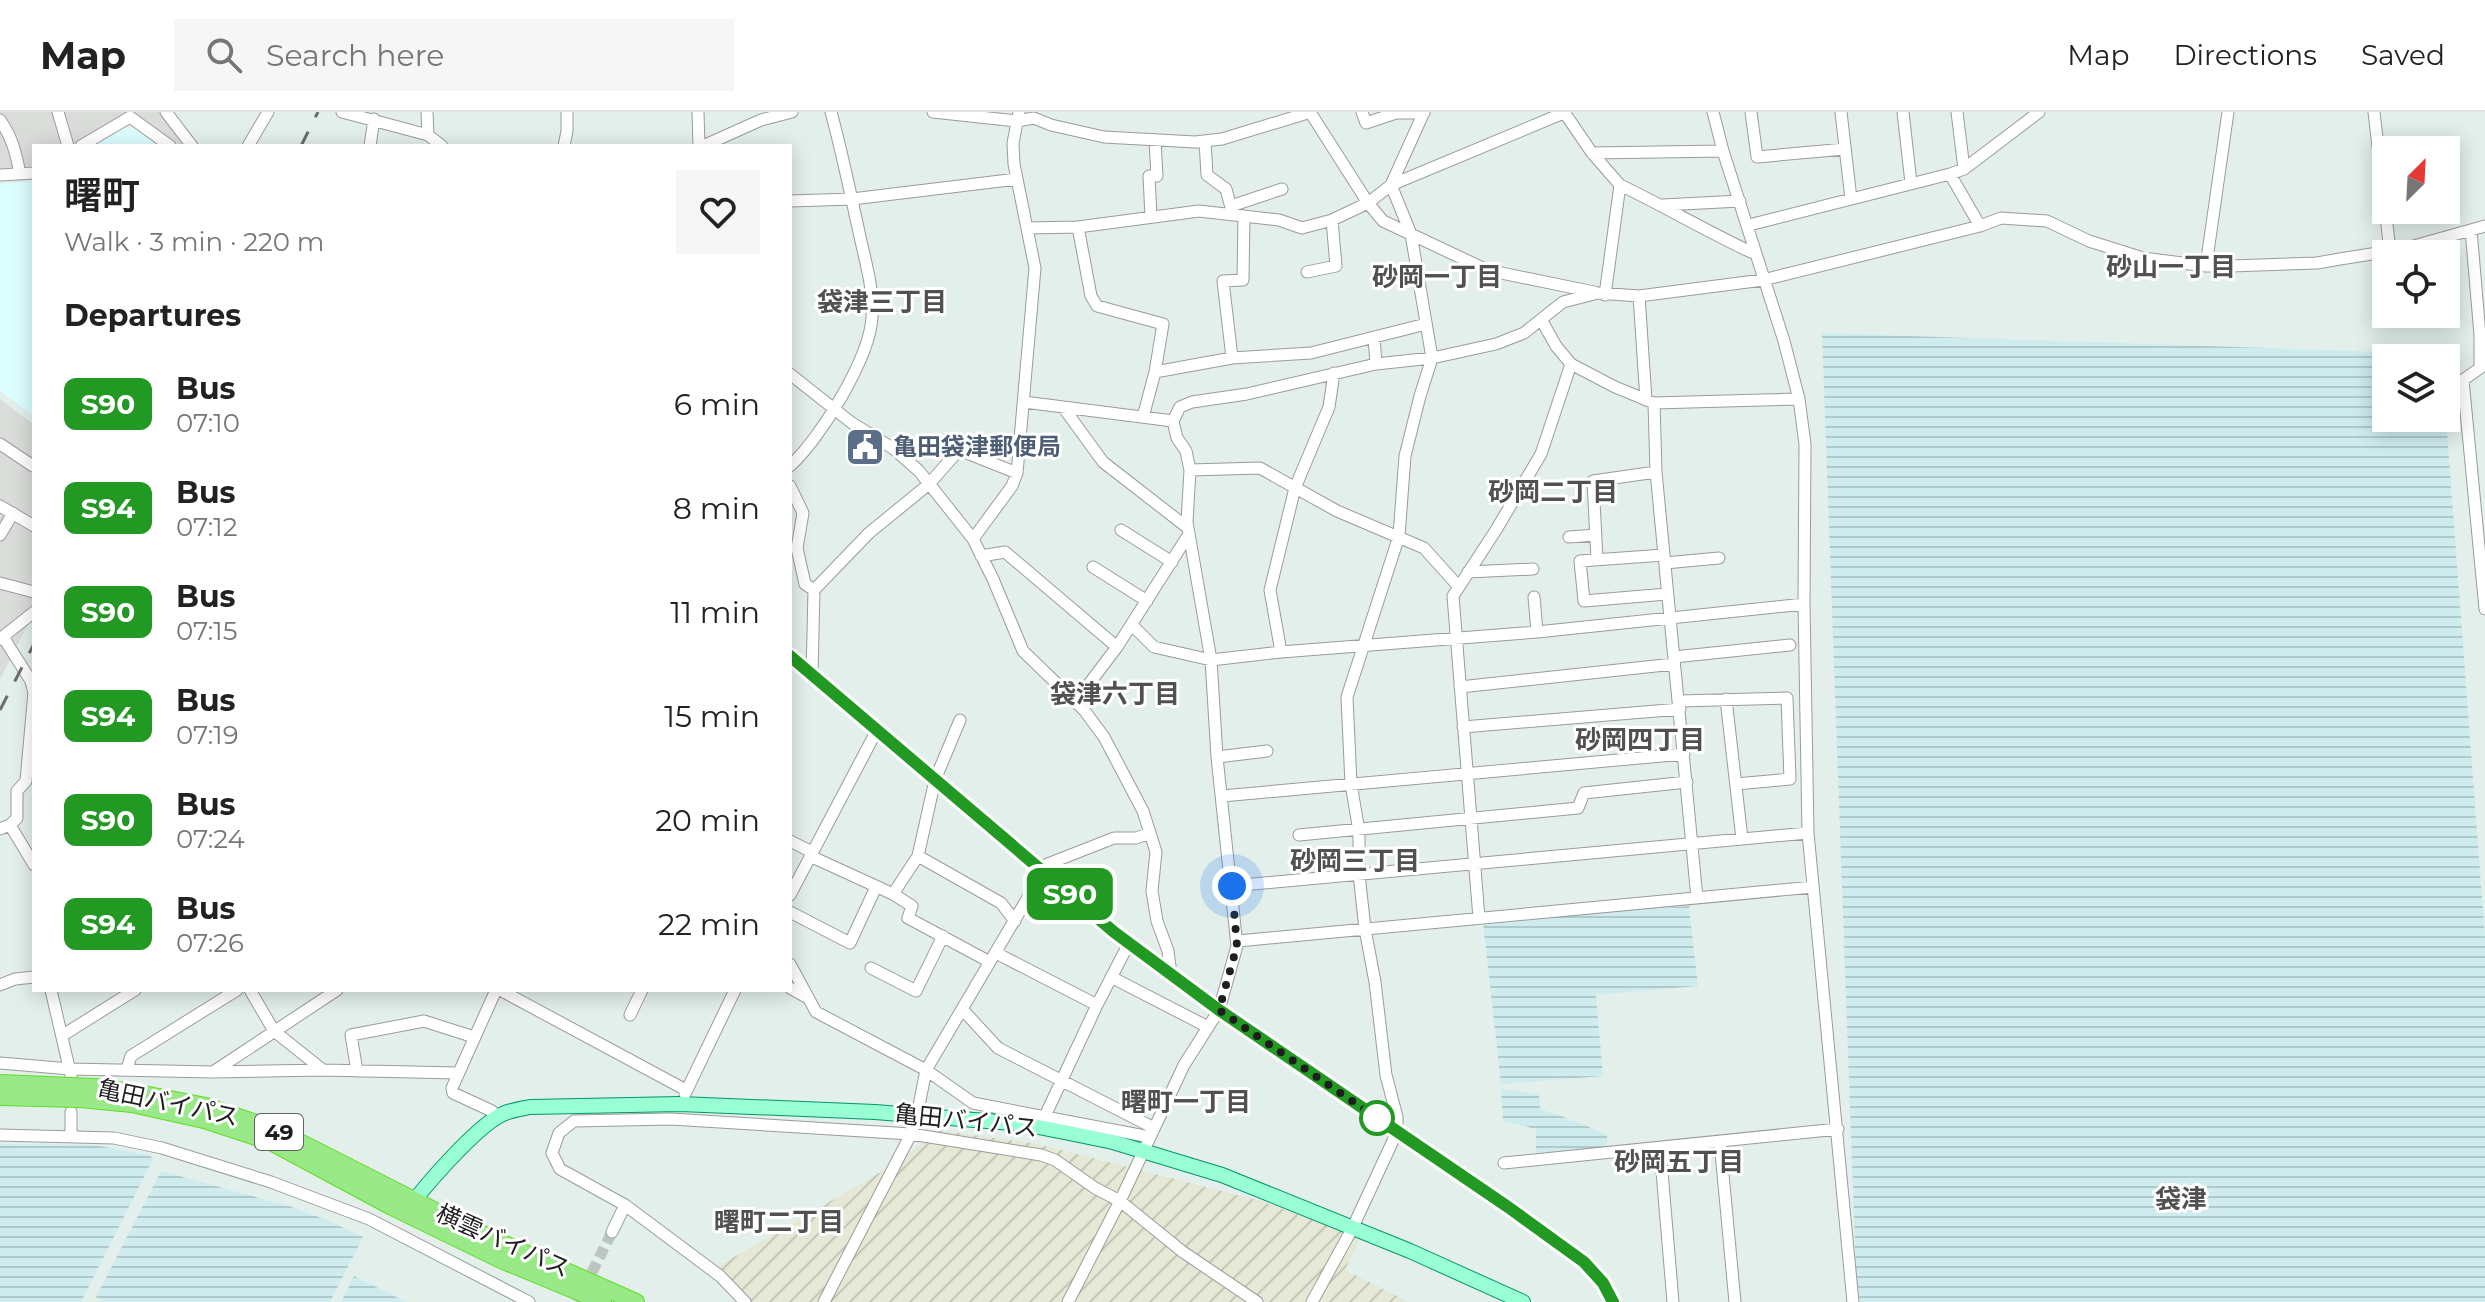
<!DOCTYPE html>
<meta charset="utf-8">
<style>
:root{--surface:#fff;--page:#f6f6f6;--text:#222;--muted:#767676;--line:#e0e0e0}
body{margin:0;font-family:Montserrat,"Noto Sans JP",sans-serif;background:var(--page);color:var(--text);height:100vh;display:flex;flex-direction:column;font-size:30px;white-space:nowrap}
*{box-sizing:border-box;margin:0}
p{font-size:26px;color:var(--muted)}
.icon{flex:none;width:44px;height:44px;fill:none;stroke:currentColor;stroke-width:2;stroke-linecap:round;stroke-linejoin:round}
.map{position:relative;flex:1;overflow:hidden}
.details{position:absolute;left:32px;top:32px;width:760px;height:848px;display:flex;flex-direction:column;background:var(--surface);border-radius:0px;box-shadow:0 4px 20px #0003}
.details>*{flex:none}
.badge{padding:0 16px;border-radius:12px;font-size:28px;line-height:52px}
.needle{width:52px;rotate:24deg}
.controls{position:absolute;left:2372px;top:24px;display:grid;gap:16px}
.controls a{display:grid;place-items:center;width:88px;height:88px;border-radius:0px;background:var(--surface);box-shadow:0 4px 20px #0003;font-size:40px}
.you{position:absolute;width:40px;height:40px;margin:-20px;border:6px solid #fff;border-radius:50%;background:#1a73e8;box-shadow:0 0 0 12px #1a73e833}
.map>.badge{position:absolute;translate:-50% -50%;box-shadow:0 0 0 4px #fff}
h2{padding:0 32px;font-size:30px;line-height:72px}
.round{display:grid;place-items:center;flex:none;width:84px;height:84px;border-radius:0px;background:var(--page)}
.overview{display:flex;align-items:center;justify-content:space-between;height:136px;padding:0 32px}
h1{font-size:38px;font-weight:600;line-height:60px}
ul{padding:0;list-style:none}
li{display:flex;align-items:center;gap:24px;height:104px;padding:0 32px}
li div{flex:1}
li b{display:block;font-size:30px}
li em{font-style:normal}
li .badge{min-width:88px;font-weight:700;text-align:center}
header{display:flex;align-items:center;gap:48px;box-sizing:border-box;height:112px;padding:0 40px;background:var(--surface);border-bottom:2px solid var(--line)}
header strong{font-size:38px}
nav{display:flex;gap:44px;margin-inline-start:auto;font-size:28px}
.search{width:560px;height:72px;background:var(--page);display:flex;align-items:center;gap:20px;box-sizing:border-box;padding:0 28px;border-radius:0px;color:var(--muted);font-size:30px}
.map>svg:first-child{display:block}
.residential{fill:#dadcda}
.industrial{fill:url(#industrial-furrows)}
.education{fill:#dcfeff}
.farmland{fill:url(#farmland-rules)}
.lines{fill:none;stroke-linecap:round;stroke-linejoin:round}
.minor-tunnel{stroke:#bcc5c2;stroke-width:11;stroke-dasharray:11 5.5;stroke-linecap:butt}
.minor-casing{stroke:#9b9b9b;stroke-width:13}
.major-casing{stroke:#009767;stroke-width:16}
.highway-casing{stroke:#5ede1f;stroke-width:18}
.minor{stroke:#fff;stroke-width:11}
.major{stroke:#99fed4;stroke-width:14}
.highway{stroke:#99e988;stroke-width:16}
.rail{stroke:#6c6c6c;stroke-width:3;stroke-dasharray:16 16;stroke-linecap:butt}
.highway-bridge-casing{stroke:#5ede1f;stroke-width:18;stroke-linecap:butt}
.highway-bridge{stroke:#99e988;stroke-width:16}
.line-casing{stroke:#fff;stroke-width:18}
.line{stroke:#292;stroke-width:12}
.walk{stroke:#1e1e1e;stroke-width:8;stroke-dasharray:0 14.4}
.stop-dot{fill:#fff;stroke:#292;stroke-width:4}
.labels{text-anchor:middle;stroke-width:6;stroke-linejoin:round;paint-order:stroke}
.shield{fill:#fff;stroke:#626262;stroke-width:2}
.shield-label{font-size:22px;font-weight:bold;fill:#1e1e1e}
.service-label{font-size:24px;font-weight:bold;fill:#4e5e75;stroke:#fff;text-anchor:start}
.street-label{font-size:24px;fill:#1e1e1e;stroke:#fff}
.neighbourhood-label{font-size:26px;font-weight:bold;fill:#515151;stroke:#fff}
</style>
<header>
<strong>Map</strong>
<div class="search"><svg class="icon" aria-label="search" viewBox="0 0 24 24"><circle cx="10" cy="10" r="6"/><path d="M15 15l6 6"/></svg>Search here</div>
<nav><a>Map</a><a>Directions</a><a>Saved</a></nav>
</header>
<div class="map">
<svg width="2485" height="1190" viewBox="0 0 2485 1190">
<defs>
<pattern id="industrial-furrows" width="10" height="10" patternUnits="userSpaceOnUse" patternTransform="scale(2)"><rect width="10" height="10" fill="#e4e8d5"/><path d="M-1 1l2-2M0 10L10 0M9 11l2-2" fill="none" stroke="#c3c7b6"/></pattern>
<pattern id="farmland-rules" width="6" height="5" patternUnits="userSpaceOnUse" patternTransform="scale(2)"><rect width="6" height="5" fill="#ceecee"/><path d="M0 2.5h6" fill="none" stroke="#b0cacc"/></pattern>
</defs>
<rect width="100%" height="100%" fill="#e3efeb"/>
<path class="residential" d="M0,0H159L184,34H174L131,0L71,34H34V54L0,57Z
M0,287L34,313V501L0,567Z"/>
<path class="industrial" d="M938,1018L1037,1032L1261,1089L1360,1126L1345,1158L1409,1190H751L717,1155L900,1049Z"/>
<path class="education" d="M139,15L165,34H93L122,16Z
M34,69V304L0,279V72Z"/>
<path class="farmland" d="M1822,221L2441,242V246H2386V306H2446L2485,826V1190H1857Z
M1689,794L1698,874L1596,883L1603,964L1501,972L1483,811Z
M1501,977L1539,982L1540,997L1578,1010L1607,1023V1036L1536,1041V1017L1503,1009Z
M0,1032L94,1033L149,1043L153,1047L81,1190H0Z
M161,1059L289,1094L327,1108L363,1125L330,1190H104L96,1185Z
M354,1164L406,1190H341Z"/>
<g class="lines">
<path class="minor-tunnel" d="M577,1190L612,1120"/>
<g class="minor-casing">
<path id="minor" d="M58,0L68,34
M166,0L192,34
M342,0L428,23L442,34
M427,0L428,23
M698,0L699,34
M933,0L1017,9L1034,6L1051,13L1104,25L1195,30L1222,27L1311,0
M1310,0L1368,91L1383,109L1487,158L1594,180
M1362,0L1366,11L1396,1H1424
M1564,0L1592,41L1620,73L1605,183
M1713,0L1723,39L1784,229L1799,287L1805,332L1804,492L1808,721L1853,1190
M1751,0L1757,45L1845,37
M1841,0L1851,87
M1903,0L1911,71
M1957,0L1964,57
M2374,0L2390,139
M0,8C12,25 16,41 20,62
M1205,29L1207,63L1226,77L1233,103
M81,34L130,5L170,34
M248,34L268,0
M370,34L374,7
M564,34L567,19V0
M703,34L761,8L792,0
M1592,41L1723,39
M1950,62L1980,114
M0,63L34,61
M1620,73C1664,94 1706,119 1751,140L1755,139
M790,89L852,87L1017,67
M1663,93L1740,89
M1231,94L1282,77
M1151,105L1149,64H1157L1155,28
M1749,113L1950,62L1964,57L2039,0
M1078,115L1091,184L1097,194L1163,212L1155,260L1143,305
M1028,116L1078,115L1199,99L1279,108L1302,116L1332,108L1368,91L1391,73L1566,0
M2471,118L2480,223V256L2463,268L2485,497
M2206,154L2228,0
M1307,160L1336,154L1332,108
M1639,184L1646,288
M1542,209L1556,234L1571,252L1615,275L1654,291L1799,287
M1374,225L1376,252
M1232,246L1223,169L1243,168L1244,104
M1155,260L1232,246L1311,241L1426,212
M790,262L852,311L894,337L919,359L973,427L993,467L1023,539L1084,598L1104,625L1143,699L1156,740L1152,779L1157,809L1168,839L1171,862
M1024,290L1173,309
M1654,291L1656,360L1697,786
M1063,295L1103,350L1188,416
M0,332L33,354
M790,354C820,327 870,246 872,205C874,176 865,149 859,120C850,80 842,40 831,0
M1190,358L1260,356L1337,399L1424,436L1459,475
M790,374L803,401L797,436L805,472L814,478L812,563
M0,394L34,414
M1121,418L1172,450
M0,423L13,401
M1569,425L1596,423
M973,427L1012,374L1017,361L1035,156L1014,52L1013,31L1019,0
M1664,443L1580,449L1584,489L1667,482
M981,444L1005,440L1117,535
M1597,448L1593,369L1656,360
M1665,451L1719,446
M1093,455L1147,489
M1468,460L1533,457
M0,471L34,480
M814,478L869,421L929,372L959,338L1017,361
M1534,485L1537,520
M1132,513L1154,535L1211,548L1281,540L1537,520L1804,492
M3,525L31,569L34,581
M0,527L34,500
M1281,540L1270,478L1295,376L1329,295L1334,261
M790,544L1114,820L1219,898L1508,1095L1584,1150L1603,1171L1613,1190
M1674,545L1790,533
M1460,575L1674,552
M1726,587L1742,727
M1076,589L1117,535L1189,422
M1680,589L1787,586L1790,667L1736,672
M1463,615L1680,597
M1217,645L1267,639
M1222,684L1684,642
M10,713L34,753
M0,717L10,713L17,706V679L26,669L34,580
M1299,723L1578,696L1584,681L1687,670
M790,729L812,740
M810,744L893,782L912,794L908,806L990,850
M918,744L1001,791L1015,809
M1232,774L1808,721
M893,782L918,744L935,668L960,608
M790,783L877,618
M790,800L850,831L876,775
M1479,806L1453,484L1496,418L1541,342L1571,252
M1238,829L1813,775
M996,841L1097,893
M790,852L816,900L926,958L973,991L1150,1025
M871,856L916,879L943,824
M1111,865L1208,915
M0,873L15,867L34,865
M790,876L808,886
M51,878L71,964
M250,878L274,919L323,958
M496,878L452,976L453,981L492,999L497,1005
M500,878L686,978
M962,897L998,936L1154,1016
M630,903L642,878
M63,923L135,878
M0,951L70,957L212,960L323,958L457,961
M127,957L131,944L237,878
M357,959L351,923L424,909L474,925
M213,960L337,878
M685,982L735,878
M1045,1004L1097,893L1129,831
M0,1023L114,1026L162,1036L271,1070L369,1107L529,1190
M71,1024V1000
M1720,1030L1735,1190
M1660,1036L1673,1190
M1504,1051L1838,1017
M612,1120L625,1093
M745,1190L720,1164L625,1093L560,1057L552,1041L559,1021L574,1009L671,1007L911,1022L1041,1043L1055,1048L1095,1076L1120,1089L1183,1140L1257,1190
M824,1190L911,1022L917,1004L926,958L1043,760L1045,753L1114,726H1136L1150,721
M1068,1190L1120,1089L1184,953L1219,898L1237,834L1217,645L1211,548L1187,410L1190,358L1186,339L1177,326L1173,309L1180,295L1192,290L1247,282L1376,252L1432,246L1496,232L1524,221L1563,190L1598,181L1639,184L1763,168L1980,114L2001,106L2047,109L2089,129L2143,146L2206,154H2231L2317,151L2340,147L2403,137L2485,114
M1312,1190L1352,1117L1397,1020V1005L1386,963L1375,870L1365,817L1359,762V719L1351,672L1347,585L1399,424L1405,344L1420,284L1432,246L1411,122L1391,73L1424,0"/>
</g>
<g class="major-casing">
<path id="major" d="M409,1096C426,1072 475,1017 499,1004C509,998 520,997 530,995L680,992L875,1000L1023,1012L1064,1020L1113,1030L1222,1063L1410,1139L1523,1190"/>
</g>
<g class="highway-casing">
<path id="highway" d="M133,980L206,994L274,1017L469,1116L636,1190
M132,992L204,1008L271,1030L392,1095L501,1148L603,1190"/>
</g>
<use href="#minor" class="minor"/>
<use href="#major" class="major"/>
<use href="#highway" class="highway"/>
<path class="rail" d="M301,34L318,0
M0,598L34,532"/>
<g class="highway-bridge-casing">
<path id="highway-bridge" d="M0,971L95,975L133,980
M0,985L80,987L132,992"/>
</g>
<use href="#highway-bridge" class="highway-bridge"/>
</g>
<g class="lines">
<g class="line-casing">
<path id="line" d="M790,544L1114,820L1219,898L1508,1095L1584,1150L1603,1171L1613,1190"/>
</g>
<use href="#line" class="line"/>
<path class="walk" d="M1232,774L1237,834L1219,898L1377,1006"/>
</g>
<defs>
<g id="civic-square" transform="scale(2)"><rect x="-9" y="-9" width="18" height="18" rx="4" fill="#5c6f8a" stroke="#fff"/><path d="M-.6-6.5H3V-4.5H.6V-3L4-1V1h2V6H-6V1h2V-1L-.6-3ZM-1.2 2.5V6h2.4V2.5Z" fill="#fff"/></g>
</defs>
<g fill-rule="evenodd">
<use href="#civic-square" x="865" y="335"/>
</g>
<circle class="stop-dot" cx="1377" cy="1006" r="16"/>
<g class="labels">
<rect class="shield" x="255" y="1002" width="48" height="36" rx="6"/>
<g class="shield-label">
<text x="279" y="1028">49</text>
</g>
<g class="service-label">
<text x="893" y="343">亀田袋津郵便局</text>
</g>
<g class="street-label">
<text transform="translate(168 991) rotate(12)" y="8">亀田バイパス</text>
<text transform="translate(966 1009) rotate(6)" y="8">亀田バイパス</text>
<text transform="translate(503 1129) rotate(24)" y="8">横雲バイパス</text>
</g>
<g class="neighbourhood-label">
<text x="2171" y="164">砂山一丁目</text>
<text x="1437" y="174">砂岡一丁目</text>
<text x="882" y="199">袋津三丁目</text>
<text x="1553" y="389">砂岡二丁目</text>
<text x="1115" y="591">袋津六丁目</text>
<text x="1640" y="637">砂岡四丁目</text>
<text x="1355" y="758">砂岡三丁目</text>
<text x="1186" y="999">曙町一丁目</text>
<text x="1679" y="1059">砂岡五丁目</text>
<text x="2181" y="1096">袋津</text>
<text x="779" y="1119">曙町二丁目</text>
</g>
</g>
</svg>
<div class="controls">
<a><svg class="needle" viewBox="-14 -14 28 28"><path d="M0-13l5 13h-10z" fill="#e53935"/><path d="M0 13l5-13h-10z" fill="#767676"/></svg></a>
<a><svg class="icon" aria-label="locate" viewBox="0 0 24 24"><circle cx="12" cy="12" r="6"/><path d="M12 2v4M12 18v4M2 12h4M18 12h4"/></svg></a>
<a><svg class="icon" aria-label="layers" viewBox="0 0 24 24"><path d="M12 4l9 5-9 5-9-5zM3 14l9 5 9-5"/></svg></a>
</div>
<div class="you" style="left:1232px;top:774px"></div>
<b class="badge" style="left:1070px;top:782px;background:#292;color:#fff">S90</b>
<section class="details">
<div class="overview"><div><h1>曙町</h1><p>Walk · 3 min · 220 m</p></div><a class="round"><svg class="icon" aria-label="heart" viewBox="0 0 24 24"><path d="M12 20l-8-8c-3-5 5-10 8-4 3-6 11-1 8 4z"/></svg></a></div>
<h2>Departures</h2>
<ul>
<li><span class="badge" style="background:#292;color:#fff">S90</span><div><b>Bus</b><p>07:10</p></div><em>6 min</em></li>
<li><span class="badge" style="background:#292;color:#fff">S94</span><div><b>Bus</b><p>07:12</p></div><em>8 min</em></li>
<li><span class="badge" style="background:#292;color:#fff">S90</span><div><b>Bus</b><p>07:15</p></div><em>11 min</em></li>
<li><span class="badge" style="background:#292;color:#fff">S94</span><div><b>Bus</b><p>07:19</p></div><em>15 min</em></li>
<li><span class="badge" style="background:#292;color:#fff">S90</span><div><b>Bus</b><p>07:24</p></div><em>20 min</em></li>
<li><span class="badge" style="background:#292;color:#fff">S94</span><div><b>Bus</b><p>07:26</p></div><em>22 min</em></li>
</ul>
</section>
</div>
